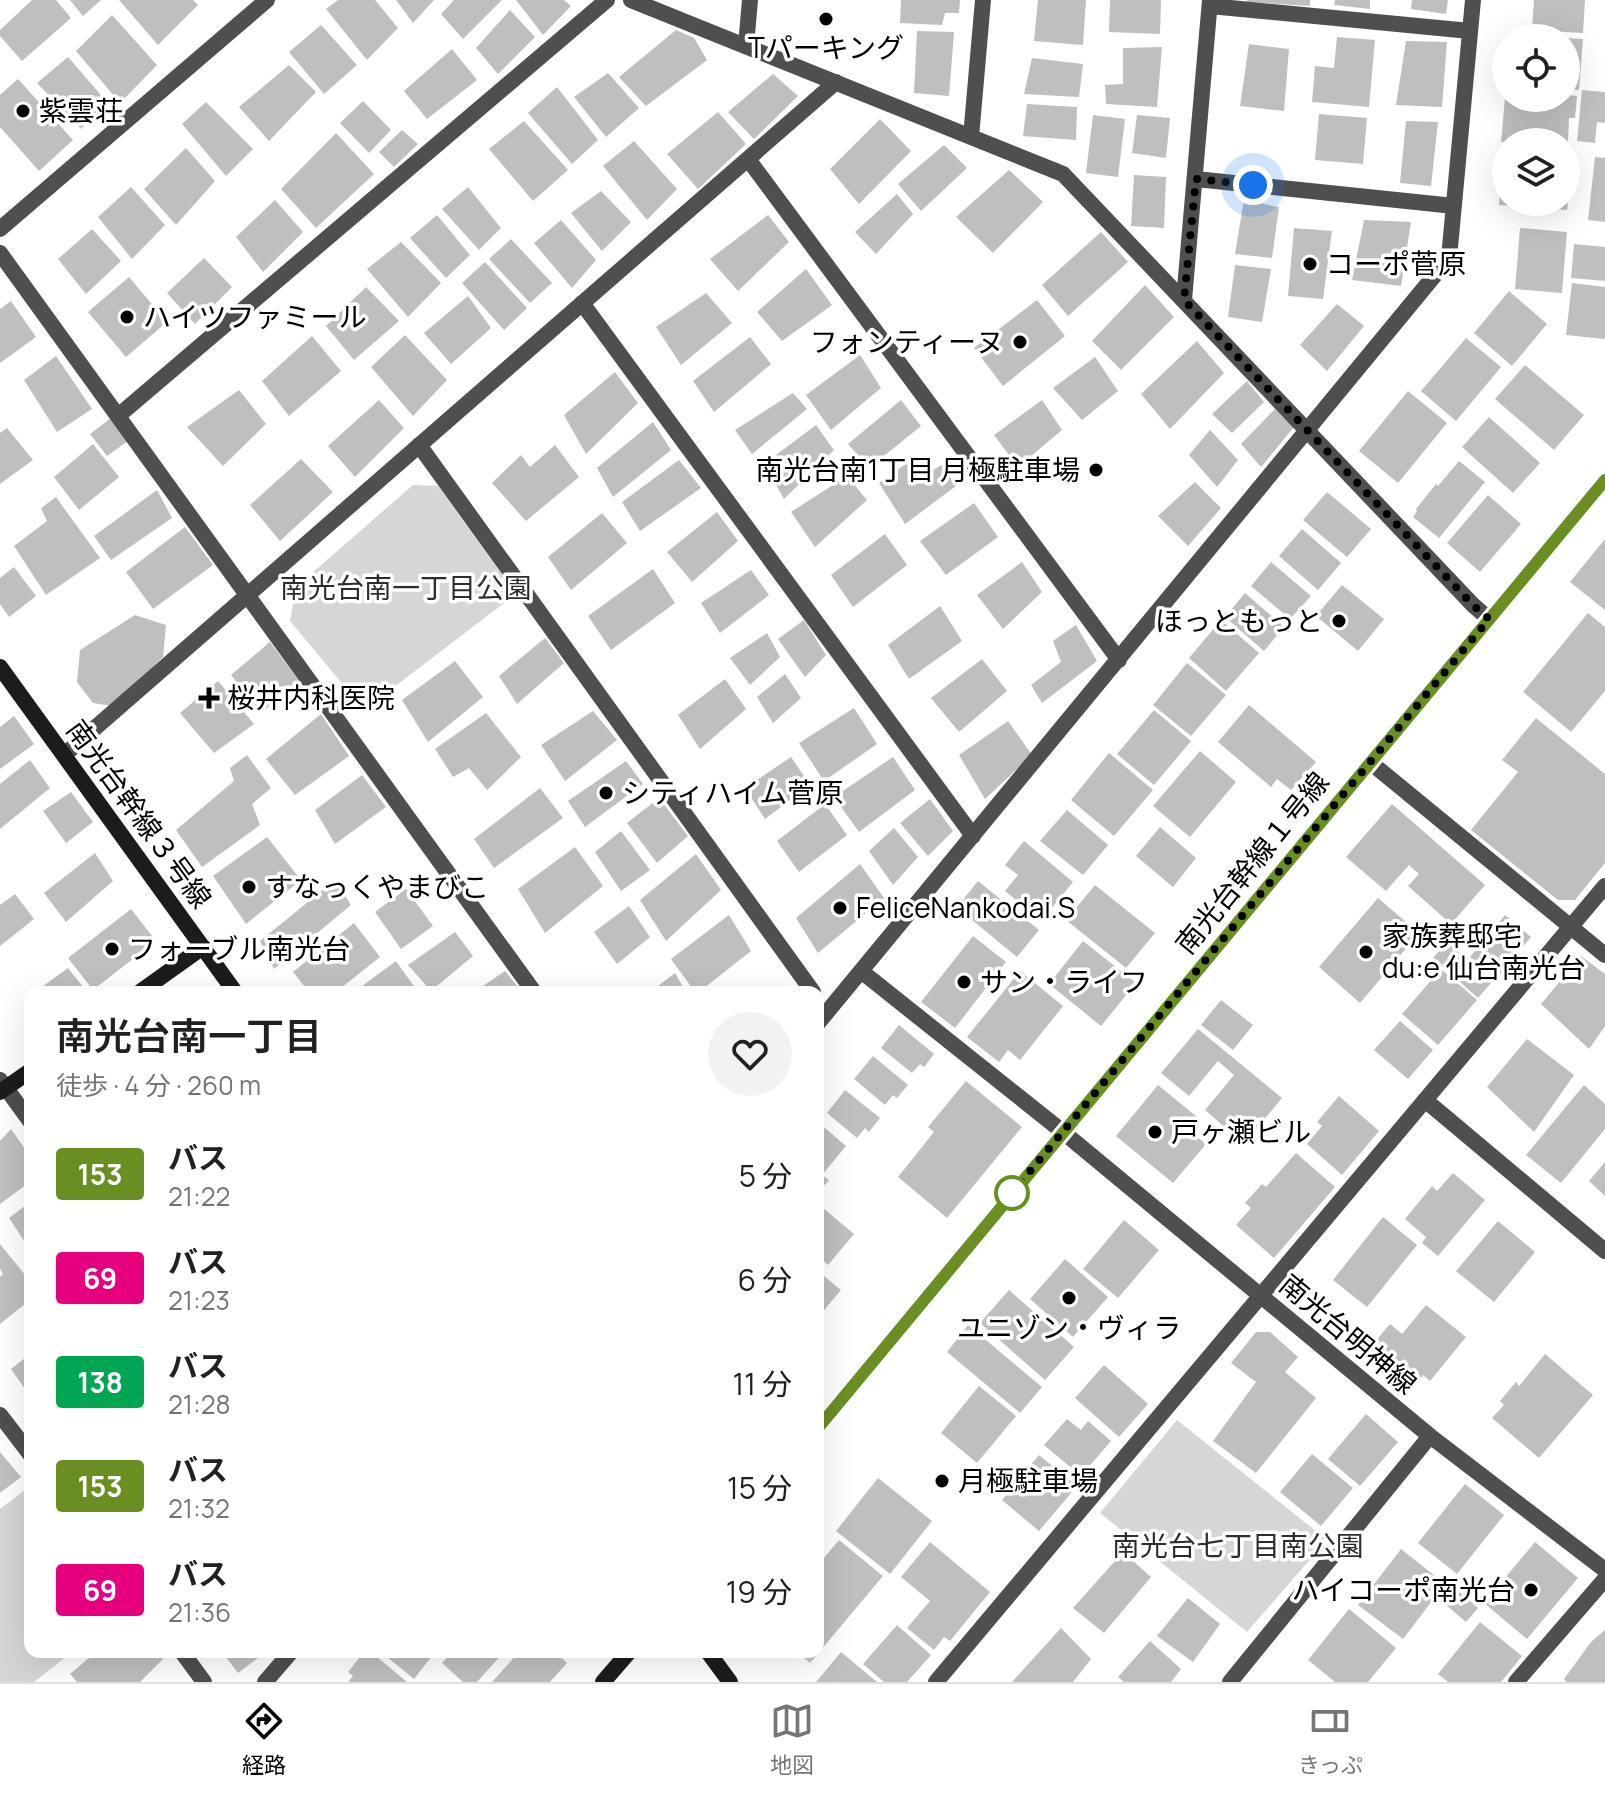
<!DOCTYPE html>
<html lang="ja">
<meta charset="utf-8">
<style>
:root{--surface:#fff;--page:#f2f2f2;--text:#202124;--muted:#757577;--line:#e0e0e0;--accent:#000}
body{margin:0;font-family:Manrope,"Noto Sans JP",sans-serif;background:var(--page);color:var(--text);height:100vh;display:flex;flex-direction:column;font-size:30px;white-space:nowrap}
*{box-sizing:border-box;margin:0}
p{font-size:26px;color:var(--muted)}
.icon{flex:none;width:44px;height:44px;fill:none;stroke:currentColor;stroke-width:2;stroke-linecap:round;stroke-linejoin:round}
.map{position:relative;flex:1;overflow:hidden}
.sheet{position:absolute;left:24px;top:986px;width:800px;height:672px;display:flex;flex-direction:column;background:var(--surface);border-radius:16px;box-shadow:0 8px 32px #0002}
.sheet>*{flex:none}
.badge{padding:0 16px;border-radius:6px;font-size:28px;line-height:52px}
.tools{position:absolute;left:1492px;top:24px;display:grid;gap:16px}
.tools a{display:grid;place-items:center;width:88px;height:88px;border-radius:50%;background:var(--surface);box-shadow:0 8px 32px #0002;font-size:40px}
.you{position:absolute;width:40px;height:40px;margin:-20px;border:6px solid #fff;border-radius:50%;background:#1a73e8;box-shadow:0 0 0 12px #1a73e833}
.map>.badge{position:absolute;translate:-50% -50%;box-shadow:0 0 0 4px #fff}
.round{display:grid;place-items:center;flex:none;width:84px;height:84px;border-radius:42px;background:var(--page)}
.summary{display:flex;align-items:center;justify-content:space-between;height:136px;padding:0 32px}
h1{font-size:38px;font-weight:600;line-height:60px}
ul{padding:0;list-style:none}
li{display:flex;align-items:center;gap:24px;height:104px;padding:0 32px}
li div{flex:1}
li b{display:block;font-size:30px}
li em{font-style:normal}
li .badge{min-width:88px;font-weight:700;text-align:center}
.menu{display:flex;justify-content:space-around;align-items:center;height:112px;border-top:2px solid var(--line);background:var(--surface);font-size:22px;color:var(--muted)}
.menu a{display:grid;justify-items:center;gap:4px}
.menu .active{color:var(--accent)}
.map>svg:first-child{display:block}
.green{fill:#d6d6d6}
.building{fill:#bfbfbf}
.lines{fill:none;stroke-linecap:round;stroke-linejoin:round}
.street{stroke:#4f4f4f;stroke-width:16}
.secondary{stroke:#1c1c1c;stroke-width:16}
.line-casing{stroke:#fff;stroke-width:18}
.line{stroke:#6b8e23;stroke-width:12}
.walk{stroke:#000;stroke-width:8;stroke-dasharray:0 14.4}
.poi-dot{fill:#000;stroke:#fff;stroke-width:3}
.stop-dot{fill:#fff;stroke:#6b8e23;stroke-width:4}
.labels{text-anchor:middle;stroke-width:7;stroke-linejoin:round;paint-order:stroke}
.poi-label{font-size:28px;fill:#000;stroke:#fff;text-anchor:start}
.park-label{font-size:28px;fill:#2d2d2d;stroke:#fff}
.street-label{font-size:28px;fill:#000;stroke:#fff}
</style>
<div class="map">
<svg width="1605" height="1682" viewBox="0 0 1605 1682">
<rect width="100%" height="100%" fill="#fff"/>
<path class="green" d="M413,485L438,486L516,594L364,710L290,621L296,587Z
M1177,1420L1327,1540L1247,1632L1100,1513Z
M30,1486V1652H72L34,1682H0V1509Z"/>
<path class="building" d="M32,0H56L71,18L22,61L0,36V30Z
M70,0H101L83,16Z
M119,0H193L198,5L158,45Z
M338,0H375L398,28L367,60L326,9Z
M396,0H434L413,23Z
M454,0H502L463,39L441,14Z
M516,0H564L571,6L543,35Z
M901,0H960L959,13H945L942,25L900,23Z
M1038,0H1086L1083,45L1034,41Z
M1110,0H1161L1160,34L1109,32Z
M1247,0H1310V6L1247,2Z
M1335,0H1370V9L1334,5Z
M1412,0H1448L1446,14L1411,9Z
M1534,0H1585L1583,33L1532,30Z
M510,10L535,37L498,74L476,48Z
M112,15L157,65L120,103L76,51Z
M321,25L357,65L324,94L289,52Z
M676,30L694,38L707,60L646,106L619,77Z
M917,31L954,32L949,96L914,93Z
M1337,37L1375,40L1369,107L1312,102L1315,66L1334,68Z
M1566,38L1583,39L1579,90L1566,89Z
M1406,41L1447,42L1442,107L1396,105Z
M1249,44L1289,49L1284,111L1240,106Z
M1162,47L1157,107L1106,104L1105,85L1123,84V48Z
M452,49L477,80L427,119L404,91Z
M68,57L107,102L81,129L37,83Z
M1032,58L1083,64L1079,97L1024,94Z
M289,65L316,92L269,141L239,107Z
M608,73L639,108L606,137L574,97Z
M773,74L798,96L754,139L728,112Z
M18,79L73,140L39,171L0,127V95Z
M557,87L598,140L572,164L528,113Z
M1582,90L1605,92V123L1597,122L1595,143L1577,141Z
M1566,95L1577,96L1575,118H1569L1568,142H1501L1505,98H1566Z
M363,101L391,130L369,153L340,123Z
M206,102L253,149L226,176L182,124Z
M1027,104L1077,107L1076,140L1023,136Z
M718,112L746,144L698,189L667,154Z
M1319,114L1367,118L1363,164L1315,160Z
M1093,115L1125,119L1118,177L1086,173Z
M1137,115L1170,118L1166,158L1132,153Z
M880,119L911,151L859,204L830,169Z
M524,121L568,170L533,201L489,149Z
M1406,121L1438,122L1431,186L1400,183Z
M402,130L418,144L394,167L379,152Z
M336,133L374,174L316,228L281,189Z
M634,141L677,189L647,220L603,166Z
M944,145L967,168L921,211L898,184Z
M186,148L215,181L176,225L144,189Z
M1504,148H1506V202H1568L1567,210L1499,205Z
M1566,155H1572L1568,197H1566Z
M1595,157L1605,158V222L1588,220Z
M1009,170L1043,202L993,253L956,217Z
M1134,175L1166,177L1164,228L1131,226Z
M131,187L165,225L132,259L98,217Z
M468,187L501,228L479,250L442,209Z
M601,191L631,222L602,251L571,213Z
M897,194L913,214L876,254L855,232Z
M275,200L303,232L263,272L236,237Z
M1244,200L1279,207L1272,258L1235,254Z
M437,215L470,255L446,278L410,238Z
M768,215L789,242L738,291L710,259Z
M561,220L596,260L572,288L534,243Z
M1364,220L1411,222L1401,286L1352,280Z
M1294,228L1332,231L1323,299L1288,296Z
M1520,228L1567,232L1562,293L1515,289Z
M92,229L121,261L86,294L58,259Z
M1101,232L1128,262L1068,316L1042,285Z
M511,239L552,283L530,303L489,259Z
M401,242L441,283L408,317L367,269Z
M1574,244L1605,247V281L1571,278Z
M204,258L232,287L195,324L167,293Z
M485,262L527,308L504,330L462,283Z
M1235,265L1271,269L1262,322L1228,317Z
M806,269L832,305L782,341L757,312Z
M129,277L167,322L126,357L88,312Z
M1572,283L1605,287V339L1566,335Z
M1145,285L1174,317L1121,370L1092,341Z
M366,287L399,321L354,360L326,326Z
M1509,291L1547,324L1512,366L1474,333Z
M706,293L732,323L681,365L656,327Z
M468,296L491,328L451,364L424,333Z
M1037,300L1065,336L1003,386L974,348Z
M11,301L36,337L0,363V309Z
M1337,304L1364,326L1327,371L1300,345Z
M405,335L447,380L413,416L371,367Z
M312,336L341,371L289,416L262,381Z
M750,337L771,364L714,412L693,381Z
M1466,338L1501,367L1456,421L1421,391Z
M1197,341L1224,373L1170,429L1141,394Z
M860,355L881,388L831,430L806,395Z
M56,356L92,409L57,432L24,380Z
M1095,357L1118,391L1082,420L1053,388Z
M1525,365L1584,415L1554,450L1495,399Z
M615,372L638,403L586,454L564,415Z
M1247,381L1264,402L1232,433L1212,414Z
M239,390L266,424L223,466L187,427Z
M1408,391L1447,423L1398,483L1359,451Z
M793,393L807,409L752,454L735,430Z
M379,400L404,428L355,477L328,446Z
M901,400L921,426L869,468L848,444Z
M1042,400L1062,430L1018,467L994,435Z
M1275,409L1294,427L1261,467L1241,444Z
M1489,417L1540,463L1513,493L1462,447Z
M111,418L128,441L107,456L90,434Z
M653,422L671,450L613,497L597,468Z
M816,425L834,450L784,499L764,464Z
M7,428L33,460L0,484V433Z
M1210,430L1238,460L1217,487L1189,455Z
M93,444L119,477L79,510L54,477Z
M555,445L579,477L526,521L492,483L521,455L530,467Z
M301,459L333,492L280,541L250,505Z
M679,460L701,488L640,531L622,502Z
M910,461L921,476L942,465L956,486L905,524L879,483Z
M1459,461L1485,482L1439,538L1413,517L1417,511L1416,509L1436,484L1438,486Z
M847,476L867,500L815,547L791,512Z
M1195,482L1221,508L1188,546L1158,516Z
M157,490L172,518L111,560L94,536Z
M1327,492L1371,529L1347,557L1303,520Z
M1488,495L1521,524L1480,572L1447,543Z
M56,497L100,558L46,595L14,546L47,521L41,508Z
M974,503L998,537L946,575L920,541Z
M717,512L738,541L692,582L667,552Z
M602,513L627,543L571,590L548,557Z
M185,527L213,565L153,609L126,572Z
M1302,529L1341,563L1318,590L1279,556Z
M885,534L907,565L853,607L831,575Z
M1605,539V610L1570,582Z
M1022,562L1042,592L1003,629L977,595Z
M1271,562L1311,596L1290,619L1251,586Z
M14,567L36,596L9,617L0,604V578Z
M653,569L675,603L611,650L588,616Z
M751,570L769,595L720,633L701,603Z
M1342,585L1384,619L1358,651L1316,616Z
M1245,593L1284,627L1264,651L1225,617Z
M940,606L962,641L909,679L888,645Z
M1588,613L1605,627V691L1571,732L1523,692Z
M135,615L166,625L163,657L112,706L93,703L77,682L80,650Z
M804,620L826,655L805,677L778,639Z
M1221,620L1259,653L1226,691L1189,658Z
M1076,625L1097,661L1042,703L1031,685L1061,662L1053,641Z
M767,633L780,657L750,685L730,658Z
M545,638L564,663L517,704L499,676Z
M270,642L299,681L261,713L231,675Z
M982,659L1007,691L959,732L931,698Z
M455,661L483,697L428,742L402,700Z
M1187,663L1226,695L1191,736L1153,705Z
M785,674L801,698L773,723L757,697Z
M725,679L746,709L700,749L678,715Z
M218,681L254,724L214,753L180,713Z
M1249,705L1316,762L1291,790L1277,779L1271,787L1218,742Z
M854,708L877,744L824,781L799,743Z
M1154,710L1191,741L1154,785L1117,754Z
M593,711L617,740L565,781L541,745Z
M486,713L521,757L487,790L469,768L453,777L435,749Z
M321,714L349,756L295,795L266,759Z
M14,716L34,744L0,769V727Z
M1536,718L1605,774V863L1575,900H1558L1471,830L1518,772L1502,760Z
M1008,721L1032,755L985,799L959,755Z
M1200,751L1236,782L1190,837L1153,806Z
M1109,753L1153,790L1114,836L1071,800Z
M247,755L271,788L252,804L260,825L202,867L176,830L234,781L230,768Z
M791,757L810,785L765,819L745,788Z
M893,757L915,790L859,832L834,797Z
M30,760L50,788L0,829V784Z
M626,761L643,784L585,827L568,801Z
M362,775L386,807L335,844L315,810Z
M540,788L563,818L494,868L474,839Z
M71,792L93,822L66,843L43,811Z
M659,798L688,836L657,863L627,823Z
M930,799L953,831L928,856L900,823Z
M825,804L847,835L799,872L777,841Z
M1392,804L1485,885L1451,924L1408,886L1419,874L1409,865L1386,891L1346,857Z
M1067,810L1108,845L1083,875L1040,841Z
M1160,827L1196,858L1173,887L1136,856Z
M894,828L918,857L893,885L869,851Z
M621,831L650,870L621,891L595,852Z
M267,837L301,880L246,924L213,876Z
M1024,841L1073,882L1041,921L1005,891L1018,875L1005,865Z
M575,847L603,886L545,933L518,889Z
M95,853L113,881L66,922L44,893Z
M696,854L721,890L666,941L640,900Z
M860,864L884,898L818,953L796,918Z
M335,880L351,905L274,969L260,941Z
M978,881L1039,930L1017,957L966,915L971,908L962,901Z
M1095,885L1155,933L1126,968L1066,920Z
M406,889L433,926L401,949L375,912Z
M15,894L34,919L0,946V905Z
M1378,898L1419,933L1360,1003L1319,967Z
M629,906L650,937L617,964L594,932Z
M131,909L156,941L93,990L68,958Z
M729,915L751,951L699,992H695L671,959Z
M1505,915L1531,937L1496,979L1470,957Z
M354,923L380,957L336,992H309L293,972Z
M455,932L473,956L431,991L408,965Z
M973,936L1006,962L955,1028L921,1002Z
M1083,941L1136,983L1101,1026L1049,984Z
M1447,942L1492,982L1478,998L1433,958Z
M1581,956L1605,974V1026L1589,1049L1541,1004Z
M396,961L418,992H354Z
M68,968L87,992H35Z
M1441,969L1477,1000L1438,1045L1402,1014Z
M505,971L522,992H474Z
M1020,971L1063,1006L1020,1060L1008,1050L999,1062L967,1037Z
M675,973L686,992H650Z
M1221,1000L1253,1025L1233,1050L1201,1025Z
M1400,1021L1433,1050L1408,1079L1374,1050Z
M899,1025L934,1054L924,1067L920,1064L912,1073L881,1048Z
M1198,1029L1282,1098L1244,1144L1205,1110L1234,1075L1218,1061L1189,1096L1161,1073Z
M1527,1039L1574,1075L1534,1132L1487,1087Z
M873,1056L908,1085L897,1098L893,1095L885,1105L854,1079Z
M966,1081L1022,1127L947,1218L898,1177L934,1132L928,1127Z
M1158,1085L1197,1117L1187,1129L1206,1144L1173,1183L1116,1136Z
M1584,1085L1605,1104V1129L1561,1183L1526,1155Z
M845,1090L880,1118L869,1132L865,1128L857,1138L827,1113Z
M1339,1096L1379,1131L1342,1175L1307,1144L1322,1126L1317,1122Z
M818,1122L846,1146L822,1175L829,1180L818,1193Z
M11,1129L30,1156V1182L0,1204V1141Z
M1296,1153L1335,1187L1274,1258L1236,1225L1251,1208L1245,1203L1262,1184L1266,1187Z
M1605,1162V1196L1589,1181Z
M1453,1173L1485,1200L1438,1256L1422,1243L1426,1237L1405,1219L1432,1186L1437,1191Z
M30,1202V1250L9,1218Z
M823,1208L854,1234L828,1265L818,1256V1214Z
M1383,1217L1417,1245L1367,1307L1333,1280Z
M1124,1220L1159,1250L1118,1298L1083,1269Z
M1498,1221L1535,1252L1494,1302L1456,1271Z
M0,1244L30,1281V1300L0,1324V1277L3,1274L0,1269Z
M1065,1259L1108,1297L1073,1337L1030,1299Z
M818,1271L841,1290L820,1315L818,1313Z
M1009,1290L1074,1347L1045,1380L980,1323Z
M1426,1305L1466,1337L1430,1381L1423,1375L1414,1386L1369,1349L1390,1324L1402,1334Z
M968,1325L1042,1387L1020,1413L947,1352Z
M1256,1332H1270L1298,1357L1285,1372L1316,1398L1256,1473L1213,1441L1256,1382L1231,1363Z
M30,1354V1396L11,1369Z
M1545,1354L1593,1395L1539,1458L1492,1418L1504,1405L1500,1401L1516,1382L1519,1386Z
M1104,1365L1148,1404L1119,1437L1075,1398Z
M979,1386L1016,1416L977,1463L941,1433Z
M1366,1414L1398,1442L1360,1486L1328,1459Z
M1067,1419L1081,1430L1088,1421L1111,1441L1081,1476L1044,1445Z
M0,1452L21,1477L0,1493Z
M1312,1454L1353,1488L1321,1526L1280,1492Z
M1039,1455L1077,1486L1039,1531L1002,1500Z
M878,1478L932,1521L890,1574L836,1531Z
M1465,1484L1504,1515L1457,1574L1418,1543Z
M839,1540L883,1576L810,1663L798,1652H818V1565Z
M930,1542L990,1592L950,1641L944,1637L934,1650L907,1628L930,1601L901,1577Z
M1535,1542L1578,1578L1527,1639L1484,1603Z
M1401,1549L1445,1584L1403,1639L1358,1605Z
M1123,1552L1151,1577L1104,1633L1073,1608Z
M1458,1591L1478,1608L1466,1622L1446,1605Z
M1188,1598L1220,1624L1193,1662L1157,1636Z
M1349,1609L1396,1648L1368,1682H1335L1308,1660Z
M1480,1622L1522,1656L1501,1682H1448L1438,1674Z
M897,1625L931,1655L907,1682H884L863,1664Z
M1061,1628L1091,1659L1073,1682H1012Z
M1605,1630V1682H1567L1564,1679L1591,1642Z
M1150,1641L1181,1669L1171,1682H1124L1118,1677Z
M96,1652H156L163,1659L140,1682H77L70,1674Z
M222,1652H266L238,1673Z
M364,1652H371L407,1682H348L353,1676L348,1672Z
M381,1652H435L414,1679Z
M452,1652H504L477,1682H463L442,1663Z
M519,1652H555L567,1663L550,1682H492Z
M841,1652L877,1682H816Z"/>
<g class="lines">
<path class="street" d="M631,0L1063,174L1473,605L1489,619
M1210,6L1470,31
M746,46L750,0
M971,137L983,0
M748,159L1119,660
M1196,179L1454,206
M0,229L267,0
M0,253L534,992
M1184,300L1210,0
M582,303L973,836
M118,416L607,0
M419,445L813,992
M64,755L836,82
M1370,762L1605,955
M861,971L1063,1132L1430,1436L1605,1570
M818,1023L1449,258L1473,0
M0,1080L30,1121
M1425,1100L1605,1251
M0,1415L30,1454
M182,1652L204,1682
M265,1682L291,1652
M936,1682L1605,886
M1230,1682L1430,1436
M1516,1682L1605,1579"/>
<path class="secondary" d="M0,667L235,992
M140,992L203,947
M0,1092L30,1071
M818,1428L1605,480
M708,1652L730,1682
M603,1682L629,1652"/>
</g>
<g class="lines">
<g class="line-casing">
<path id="line" d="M818,1428L1605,480"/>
</g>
<use href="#line" class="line"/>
<path class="walk" d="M1012,1193L1489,619L1473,605L1184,300L1196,179L1253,185"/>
</g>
<g class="poi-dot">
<circle cx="826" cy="19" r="8"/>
<circle cx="23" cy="111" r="8"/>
<circle cx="1310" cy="264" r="8"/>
<circle cx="127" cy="317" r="8"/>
<circle cx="1020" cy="342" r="8"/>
<circle cx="1096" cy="470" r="8"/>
<circle cx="1339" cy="621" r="8"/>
<path d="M205 686h8v8h8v8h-8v8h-8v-8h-8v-8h8z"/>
<circle cx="606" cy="793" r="8"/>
<circle cx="249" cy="887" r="8"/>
<circle cx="840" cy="908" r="8"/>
<circle cx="112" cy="949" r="8"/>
<circle cx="1366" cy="952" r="8"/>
<circle cx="964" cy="982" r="8"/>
<circle cx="1155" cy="1132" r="8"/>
<circle cx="1069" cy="1298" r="8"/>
<circle cx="942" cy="1481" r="8"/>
<circle cx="1531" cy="1590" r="8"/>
</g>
<circle class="stop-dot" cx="1012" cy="1193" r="16"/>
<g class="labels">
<g class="poi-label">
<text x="826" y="58" text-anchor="middle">Tパーキング</text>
<text x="39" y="121">紫雲荘</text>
<text x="1326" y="274">コーポ菅原</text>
<text x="143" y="327">ハイツファミール</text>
<text x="1004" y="352" text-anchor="end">フォンティーヌ</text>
<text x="1080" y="480" text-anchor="end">南光台南1丁目 月極駐車場</text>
<text x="1323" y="631" text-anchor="end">ほっともっと</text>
<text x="227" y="708">桜井内科医院</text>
<text x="622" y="803">シティハイム菅原</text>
<text x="265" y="897">すなっくやまびこ</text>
<text x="856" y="918">FeliceNankodai.S</text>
<text x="1382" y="946">家族葬邸宅<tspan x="1382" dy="32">du:e 仙台南光台</tspan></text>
<text x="128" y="959">フォーブル南光台</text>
<text x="980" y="992">サン・ライフ</text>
<text x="1171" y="1142">戸ヶ瀬ビル</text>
<text x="1069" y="1338" text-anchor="middle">ユニゾン・ヴィラ</text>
<text x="958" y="1491">月極駐車場</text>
<text x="1515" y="1600" text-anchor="end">ハイコーポ南光台</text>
</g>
<g class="park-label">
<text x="406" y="598">南光台南一丁目公園</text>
<text x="1238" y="1556">南光台七丁目南公園</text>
</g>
<g class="street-label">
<text transform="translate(139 814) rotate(54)" y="10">南光台幹線３号線</text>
<text transform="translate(1252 863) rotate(-51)" y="10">南光台幹線１号線</text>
<text transform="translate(1348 1334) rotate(40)" y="10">南光台明神線</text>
</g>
</g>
</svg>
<div class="tools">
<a><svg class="icon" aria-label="locate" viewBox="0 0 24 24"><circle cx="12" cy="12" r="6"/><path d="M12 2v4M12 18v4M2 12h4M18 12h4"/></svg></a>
<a><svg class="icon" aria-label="layers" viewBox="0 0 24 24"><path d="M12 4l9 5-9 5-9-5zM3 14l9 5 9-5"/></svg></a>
</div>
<div class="you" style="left:1253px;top:185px"></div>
<section class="sheet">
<div class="summary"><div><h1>南光台南一丁目</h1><p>徒歩 · 4 分 · 260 m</p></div><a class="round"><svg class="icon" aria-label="heart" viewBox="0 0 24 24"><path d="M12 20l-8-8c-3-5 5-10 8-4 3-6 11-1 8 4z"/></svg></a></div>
<ul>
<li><span class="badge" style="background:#6b8e23;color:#fff">153</span><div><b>バス</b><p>21:22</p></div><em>5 分</em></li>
<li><span class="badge" style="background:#e6007e;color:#fff">69</span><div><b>バス</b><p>21:23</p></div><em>6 分</em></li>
<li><span class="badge" style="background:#00a651;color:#fff">138</span><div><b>バス</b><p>21:28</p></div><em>11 分</em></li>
<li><span class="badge" style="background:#6b8e23;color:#fff">153</span><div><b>バス</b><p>21:32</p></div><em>15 分</em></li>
<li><span class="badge" style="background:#e6007e;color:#fff">69</span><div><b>バス</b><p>21:36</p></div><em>19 分</em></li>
</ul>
</section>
</div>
<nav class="menu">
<a class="active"><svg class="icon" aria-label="directions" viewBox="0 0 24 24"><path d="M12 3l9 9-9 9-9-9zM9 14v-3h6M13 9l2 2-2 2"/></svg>経路</a>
<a><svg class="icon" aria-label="map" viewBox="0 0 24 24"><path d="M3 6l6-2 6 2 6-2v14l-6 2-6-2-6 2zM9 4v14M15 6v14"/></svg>地図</a>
<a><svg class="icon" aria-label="tickets" viewBox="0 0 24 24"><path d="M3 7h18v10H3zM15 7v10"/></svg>きっぷ</a>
</nav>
